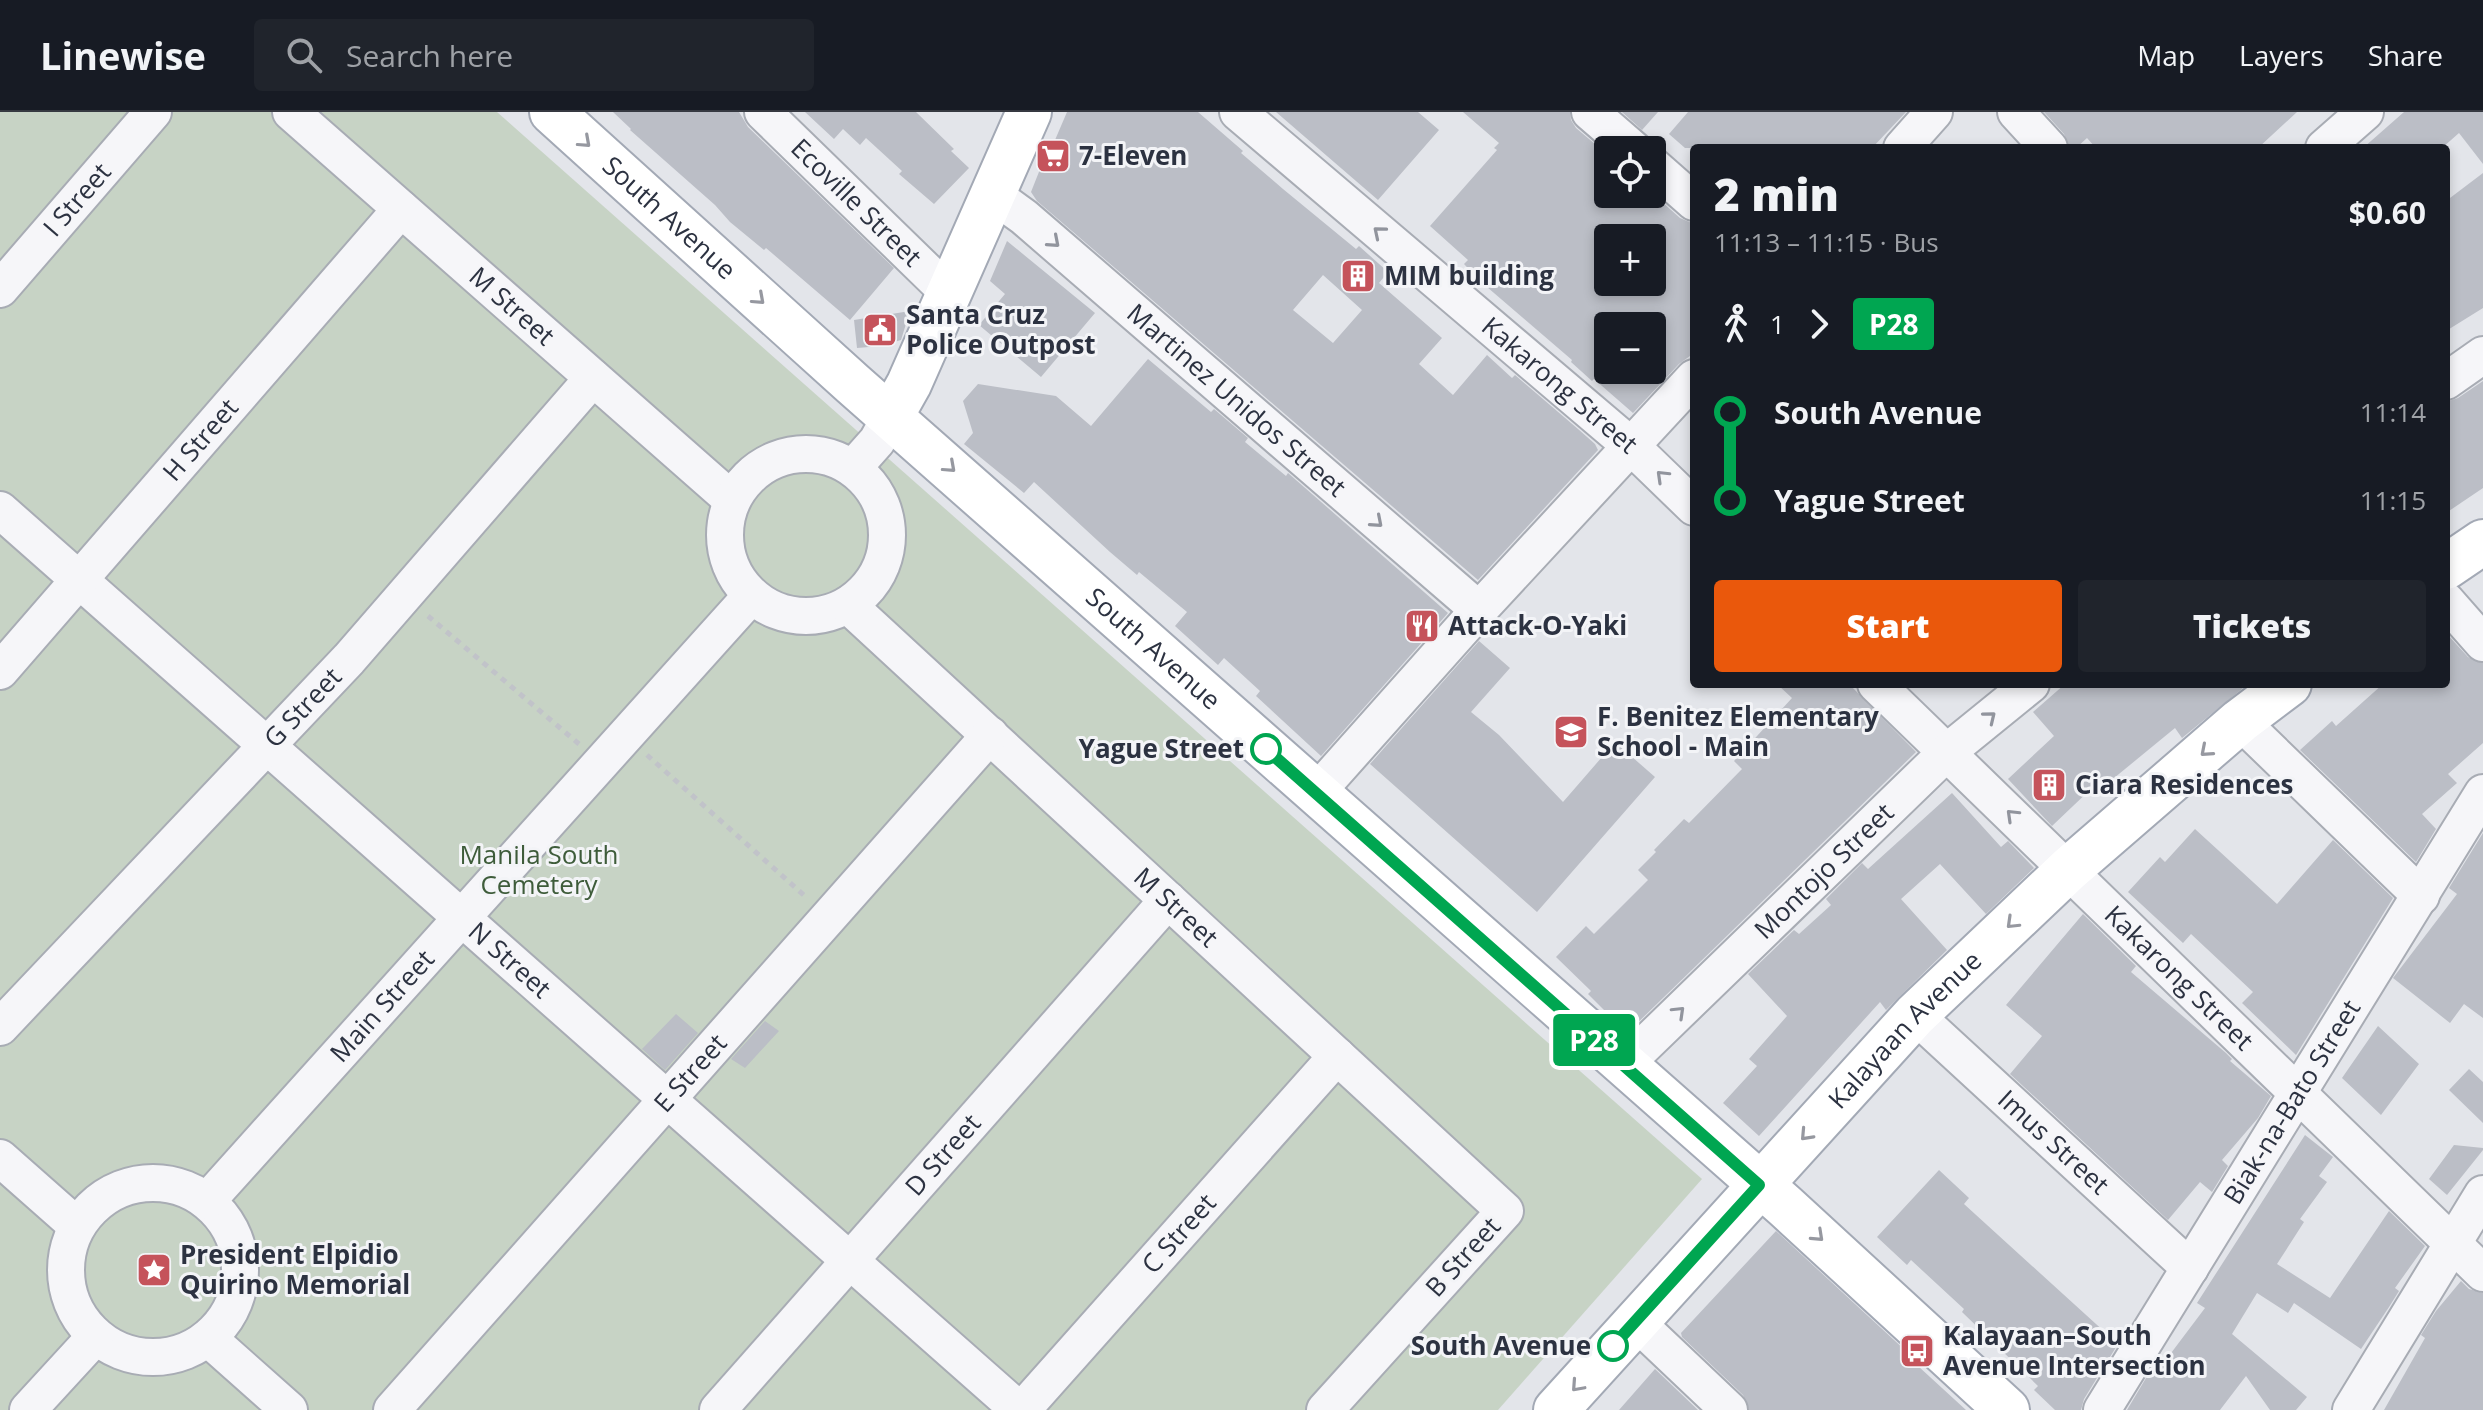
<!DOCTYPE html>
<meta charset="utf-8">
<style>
:root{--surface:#171b24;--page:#20242c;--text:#f1f3f6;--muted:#9ea1a6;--line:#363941;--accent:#ea580c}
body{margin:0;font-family:"Open Sans",sans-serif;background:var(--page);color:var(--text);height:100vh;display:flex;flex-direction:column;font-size:30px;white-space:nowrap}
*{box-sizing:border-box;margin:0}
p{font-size:26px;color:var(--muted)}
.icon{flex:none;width:44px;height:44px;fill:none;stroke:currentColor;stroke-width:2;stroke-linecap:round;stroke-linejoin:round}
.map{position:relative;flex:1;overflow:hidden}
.details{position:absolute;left:1690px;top:32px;width:760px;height:544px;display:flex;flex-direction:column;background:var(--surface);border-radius:8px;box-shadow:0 4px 12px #0003}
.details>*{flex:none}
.badge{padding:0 16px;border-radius:6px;font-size:28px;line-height:52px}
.fabs{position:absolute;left:1594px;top:24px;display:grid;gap:16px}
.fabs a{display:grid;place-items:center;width:72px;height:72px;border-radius:8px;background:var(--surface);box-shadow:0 4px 12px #0003;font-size:40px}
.map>.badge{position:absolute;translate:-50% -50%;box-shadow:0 0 0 4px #fff}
.legs{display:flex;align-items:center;gap:12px;height:88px;padding:0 24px;font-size:26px}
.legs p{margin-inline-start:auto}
.summary{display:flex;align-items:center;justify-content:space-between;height:136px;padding:0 24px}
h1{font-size:44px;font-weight:800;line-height:60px}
.cta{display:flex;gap:16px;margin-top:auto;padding:16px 24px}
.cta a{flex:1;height:92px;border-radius:8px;background:var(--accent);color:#fff;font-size:32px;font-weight:800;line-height:92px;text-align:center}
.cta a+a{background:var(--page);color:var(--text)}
ul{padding:0 24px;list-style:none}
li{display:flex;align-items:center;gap:28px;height:88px;font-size:30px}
li i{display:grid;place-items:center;width:12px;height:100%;margin:0 10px;background:currentColor}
li i::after{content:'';width:20px;height:20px;margin:-10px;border:6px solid;border-radius:50%;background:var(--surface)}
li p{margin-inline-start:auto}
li:first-child i{background:linear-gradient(#0000 50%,currentColor 0)}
li:last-child i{background:linear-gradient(currentColor 50%,#0000 0)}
header{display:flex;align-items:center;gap:48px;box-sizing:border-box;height:112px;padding:0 40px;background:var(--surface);border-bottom:2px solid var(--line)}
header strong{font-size:38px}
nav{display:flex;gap:44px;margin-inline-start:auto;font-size:28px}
.search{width:560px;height:72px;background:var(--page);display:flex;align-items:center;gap:20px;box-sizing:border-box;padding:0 28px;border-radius:8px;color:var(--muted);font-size:30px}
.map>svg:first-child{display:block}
.green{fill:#c7d3c5}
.building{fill:#bbbec6;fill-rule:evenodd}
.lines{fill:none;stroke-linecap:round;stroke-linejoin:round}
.minor-casing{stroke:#a8acb4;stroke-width:40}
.major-casing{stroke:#a3a9b5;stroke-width:48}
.path{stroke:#c1c3c9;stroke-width:5;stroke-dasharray:6 6;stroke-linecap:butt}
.minor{stroke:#f6f6f9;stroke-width:36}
.major{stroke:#fff;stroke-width:44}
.oneway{stroke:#9698a0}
.oneway2{stroke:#91949d}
.line-1-casing{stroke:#fff;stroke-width:18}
.line-1{stroke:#00a651;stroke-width:12}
.stop-1-dot{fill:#fff;stroke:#00a651;stroke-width:4}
.labels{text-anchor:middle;stroke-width:6;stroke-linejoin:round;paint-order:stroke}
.poi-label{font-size:26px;font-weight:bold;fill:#2c3241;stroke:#f3f4f7;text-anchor:start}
.street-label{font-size:26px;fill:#2c3241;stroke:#f3f4f7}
.stop-label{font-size:26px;font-weight:bold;fill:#2c3241;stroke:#f3f4f7;text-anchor:end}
.park-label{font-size:26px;fill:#3e5c3a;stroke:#f3f4f7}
</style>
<header>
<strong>Linewise</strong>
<div class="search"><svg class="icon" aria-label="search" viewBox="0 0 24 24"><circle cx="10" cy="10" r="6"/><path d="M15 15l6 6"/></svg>Search here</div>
<nav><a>Map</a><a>Layers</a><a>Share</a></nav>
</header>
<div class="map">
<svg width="2483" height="1298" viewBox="0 0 2483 1298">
<rect width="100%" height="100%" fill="#e3e5ea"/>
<path class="green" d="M0,0H497L1702,1067L1498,1298H0Z"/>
<path class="building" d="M613,0H739L748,15L894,156L850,208L766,136L764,138L730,110L715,93L630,18L631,17Z
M805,0H916L954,37L951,39L969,56L934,92L899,62L902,59L866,26L860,33L843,17L834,27Z
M1067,0H1198L1243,39L1241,41L1283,77L1356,137L1359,134L1388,160L1379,171L1442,226L1419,252L1453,283L1487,243L1512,266L1515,263L1578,317L1595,332L1598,338L1478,468L1037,89L1031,80L1052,27L1055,28ZM1323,163L1362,198L1333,231L1293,198Z
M1276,0H1418L1439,18L1378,88Z
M1463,0H1570L1571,8L1576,16L1608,43V82L1652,81L1680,106L1694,112V241L1679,252L1633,301L1594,267L1592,269L1571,250L1572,248L1480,169L1464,152L1468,148L1430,114L1497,38L1494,36L1499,31ZM1608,126H1652V170H1608ZM1608,214H1652V258H1608Z
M1622,0H1658L1642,18Z
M1688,0H1906L1872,36H1685L1669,22Z
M2044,0H2297L2258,36H2096L2087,26L2076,36H2069L2064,22Z
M2404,0H2483V52L2459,21L2442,36H2363Z
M2483,61V196L2446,219V89Z
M1007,129L1095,201L1041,265L979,213L1005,182L990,169Z
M910,199L901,228L881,234L857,236L854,208Z
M1148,247L1211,300L1214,297L1248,326L1245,330L1286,364L1288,361L1448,501L1321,644L1256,584L1260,579L1224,546L1218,553L1175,514L1187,500L1139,460L1137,463L1110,440L1034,370L1024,381L964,332L973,321L963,289L978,272L1056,284L1091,314Z
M2483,269V376L2446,401V290L2458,286Z
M2446,521L2468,545L2483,551V631L2448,662L2457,671L2422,702L2436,717L2416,750L2300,638L2332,609L2336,614L2383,572H2446Z
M1479,529L1510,556L1471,600L1499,623L1563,690L1615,630L1655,665L1537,800L1370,652Z
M1777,572H1849L1916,640L1627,921L1588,882L1591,879L1556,845L1586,814L1594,822L1648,768L1638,758L1656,740L1654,738L1684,707L1689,711L1742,657L1734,649L1792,586Z
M2065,572H2248L2182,626L2175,616L2097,680L2093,675L2052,714L2008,667L2054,624L2033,600Z
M1952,681L2001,735L2008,729L2034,756L1986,802L1940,752L1901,787L1947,838L1886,898L1880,890L1759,1024L1723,991L1757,954L1749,947L1787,904L1748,862L1794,818L1799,822L1831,793L1826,787L1862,751L1868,757Z
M2195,717L2277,792L2333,728L2393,786L2296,943L2242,891L2253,880L2191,822L2183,831L2128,780L2160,745L2165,750Z
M2483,721V906L2464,892L2450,911L2393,866L2457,782L2449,776Z
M2083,802L2136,854L2131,860L2226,941L2232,947L2230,949L2271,984L2258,1006L2222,1048L2228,1054L2212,1080L2200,1070L2168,1108L2010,962L2042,924L2006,893Z
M676,902L698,921L665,958L642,937Z
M765,909L779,919L745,956L731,947Z
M2378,914L2419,952L2381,1003L2342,966Z
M2469,957L2483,970V1011L2449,978Z
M2305,1023L2333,1045L2319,1064L2327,1070L2300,1107L2304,1110L2277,1152L2330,1186L2389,1099L2425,1134L2395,1176L2399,1179L2389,1195L2361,1237L2294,1191L2288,1201L2257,1181L2232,1222L2307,1285L2296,1298H2270L2246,1264L2220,1298H2127L2149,1261L2153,1265L2205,1196L2197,1191Z
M2454,1033L2483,1036V1038L2447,1083L2429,1067Z
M1939,1058L1969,1086L1964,1092L2118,1232L2084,1287L2081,1298H2055L2034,1278L2038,1274L1962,1200L1964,1197L1911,1148L1907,1153L1877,1125Z
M1776,1119L1920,1252L1918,1254L1966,1298H1749L1743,1283L1682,1225L1681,1221Z
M2461,1169L2469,1177L2483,1181V1298H2384L2425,1226L2421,1223L2436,1199Z
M1655,1257L1698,1298H1619Z"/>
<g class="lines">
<g class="minor-casing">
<g id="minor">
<path id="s1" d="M291,0L732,388"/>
<path id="s2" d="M763,0L949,181"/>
<path id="s3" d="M1238,0L1631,334L1694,395"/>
<path d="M1590,0L1634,38"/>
<path d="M2016,0L2049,36"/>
<path d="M1902,36L1934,0"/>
<path d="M2324,36L2365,0"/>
<path d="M1652,53L1694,90"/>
<path id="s4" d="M992,82L1024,105L1479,498"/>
<path id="s5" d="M0,177L153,0"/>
<path d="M2446,269L2483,243"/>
<circle cx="806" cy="423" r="81"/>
<path d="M853,356L877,329L891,304"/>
<path id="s6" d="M0,398L1019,1298"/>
<path d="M2446,489L2483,531"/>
<path id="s7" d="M848,493L1505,1099L1325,1298"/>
<path id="s8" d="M0,559L401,97"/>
<path id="s9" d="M1876,572L2483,1161"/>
<path d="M2240,609L2421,784"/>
<path d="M1316,681L1479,498L1694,266"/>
<path id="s10" d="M1915,903L2190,1156"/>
<path id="s11" d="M0,915L349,547L593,266"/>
<path id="s12" d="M1623,954L1946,641L2031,572"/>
<path d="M0,1046L77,1114"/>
<circle cx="153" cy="1158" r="87"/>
<path id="s13" d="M207,1089L751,484"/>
<path d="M1635,1209L1729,1298"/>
<path d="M208,1226L289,1298"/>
<path d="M28,1298L95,1225"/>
<path id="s14" d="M392,1298L990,623"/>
<path id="s15" d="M718,1298L1168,788"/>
<path id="s16" d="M1022,1298L1337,944"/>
<path id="s17" d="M2102,1298L2483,681"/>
<path d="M2351,1298L2483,1082"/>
</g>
</g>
<g class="major-casing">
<g id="major">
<path id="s18" d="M552,0L853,272L1785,1094L2007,1298"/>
<path d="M891,304L909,272L1029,0"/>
<path d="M2446,455L2483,430"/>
<path id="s19" d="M1556,1298L1915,903L2069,757L2240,609L2289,572"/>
</g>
</g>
<path class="path" d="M428,504L579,632
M647,643L807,786"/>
<use href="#minor" class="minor"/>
<use href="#major" class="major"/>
</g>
<defs><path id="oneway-chevron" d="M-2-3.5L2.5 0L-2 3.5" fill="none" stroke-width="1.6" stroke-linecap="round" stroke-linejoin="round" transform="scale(2)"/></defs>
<g class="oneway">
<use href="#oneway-chevron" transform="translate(585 30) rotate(42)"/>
<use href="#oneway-chevron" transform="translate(759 187) rotate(42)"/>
<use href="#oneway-chevron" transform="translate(950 355) rotate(42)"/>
<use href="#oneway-chevron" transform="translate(2206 639) rotate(139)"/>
<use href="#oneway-chevron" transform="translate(2012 811) rotate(136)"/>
<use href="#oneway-chevron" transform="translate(1806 1023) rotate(133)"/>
<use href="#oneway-chevron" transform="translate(1818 1124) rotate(43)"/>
<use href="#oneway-chevron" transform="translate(1577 1274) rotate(132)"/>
</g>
<g class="oneway2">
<use href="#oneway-chevron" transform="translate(1379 120) rotate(-140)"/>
<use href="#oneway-chevron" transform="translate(1054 130) rotate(41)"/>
<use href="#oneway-chevron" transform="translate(1662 364) rotate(-136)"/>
<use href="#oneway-chevron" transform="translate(1377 410) rotate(41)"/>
<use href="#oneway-chevron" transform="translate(1990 605) rotate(-39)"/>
<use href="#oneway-chevron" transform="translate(2012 703) rotate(-136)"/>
<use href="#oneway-chevron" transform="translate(1679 900) rotate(-44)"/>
</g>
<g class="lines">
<g class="line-1-casing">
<path id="line-1" d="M1266,637L1759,1073L1613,1234"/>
</g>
<use href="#line-1" class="line-1"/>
</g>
<defs>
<g id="supermarket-square" transform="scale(1.8)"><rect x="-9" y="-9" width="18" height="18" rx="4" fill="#c5535b" stroke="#f3f4f7"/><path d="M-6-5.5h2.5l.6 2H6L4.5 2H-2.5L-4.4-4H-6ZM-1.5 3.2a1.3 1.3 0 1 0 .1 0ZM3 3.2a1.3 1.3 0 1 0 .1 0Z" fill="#fff"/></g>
<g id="building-square" transform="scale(1.8)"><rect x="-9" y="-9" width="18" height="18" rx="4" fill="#c5535b" stroke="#f3f4f7"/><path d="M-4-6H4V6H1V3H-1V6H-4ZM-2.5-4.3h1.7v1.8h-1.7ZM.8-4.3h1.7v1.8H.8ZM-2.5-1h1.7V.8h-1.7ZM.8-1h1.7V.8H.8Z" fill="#fff"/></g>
<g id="civic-square" transform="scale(1.8)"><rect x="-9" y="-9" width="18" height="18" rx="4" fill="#c5535b" stroke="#f3f4f7"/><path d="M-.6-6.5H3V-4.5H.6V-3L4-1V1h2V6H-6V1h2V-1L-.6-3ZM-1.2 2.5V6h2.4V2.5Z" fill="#fff"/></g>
<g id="restaurant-square" transform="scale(1.8)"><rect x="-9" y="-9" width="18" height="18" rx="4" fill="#c5535b" stroke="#f3f4f7"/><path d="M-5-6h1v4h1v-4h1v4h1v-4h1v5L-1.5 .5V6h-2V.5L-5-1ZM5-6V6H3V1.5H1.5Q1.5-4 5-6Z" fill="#fff"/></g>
<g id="school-square" transform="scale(1.8)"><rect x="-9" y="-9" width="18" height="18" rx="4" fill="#c5535b" stroke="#f3f4f7"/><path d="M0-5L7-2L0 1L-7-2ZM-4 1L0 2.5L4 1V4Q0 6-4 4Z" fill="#fff"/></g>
<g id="sight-square" transform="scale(1.8)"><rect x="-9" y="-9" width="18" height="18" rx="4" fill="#c5535b" stroke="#f3f4f7"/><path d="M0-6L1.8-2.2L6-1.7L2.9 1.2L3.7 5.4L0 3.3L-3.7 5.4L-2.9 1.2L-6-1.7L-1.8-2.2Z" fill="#fff"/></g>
<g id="bus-square" transform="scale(1.8)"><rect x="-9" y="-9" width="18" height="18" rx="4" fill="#c5535b" stroke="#f3f4f7"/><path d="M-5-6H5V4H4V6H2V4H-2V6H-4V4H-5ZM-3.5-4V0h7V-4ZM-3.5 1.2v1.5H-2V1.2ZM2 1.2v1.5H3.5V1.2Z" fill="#fff"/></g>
</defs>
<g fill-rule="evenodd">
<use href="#supermarket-square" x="1053" y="44"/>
<use href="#building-square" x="1358" y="164"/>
<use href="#civic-square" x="880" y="218"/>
<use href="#restaurant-square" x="1422" y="514"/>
<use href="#school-square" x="1571" y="620"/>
<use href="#building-square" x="2049" y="673"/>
<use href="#sight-square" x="154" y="1158"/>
<use href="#bus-square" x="1917" y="1239"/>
</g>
<g class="stop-1-dot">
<circle cx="1266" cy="637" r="14"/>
<circle cx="1613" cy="1234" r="14"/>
</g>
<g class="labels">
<g class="poi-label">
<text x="1079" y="53">7-Eleven</text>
<text x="1384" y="173">MIM building</text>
<text x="906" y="212">Santa Cruz<tspan x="906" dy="30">Police Outpost</tspan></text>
<text x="1448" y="523">Attack-O-Yaki</text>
<text x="1597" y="614">F. Benitez Elementary<tspan x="1597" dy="30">School - Main</tspan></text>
<text x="2075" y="682">Ciara Residences</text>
<text x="180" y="1152">President Elpidio<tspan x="180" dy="30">Quirino Memorial</tspan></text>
<text x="1943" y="1233">Kalayaan–South<tspan x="1943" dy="30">Avenue Intersection</tspan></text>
</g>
<g class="street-label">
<text dy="9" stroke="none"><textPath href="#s5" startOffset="118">I Street</textPath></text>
<text dy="9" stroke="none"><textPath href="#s2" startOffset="130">Ecoville Street</textPath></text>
<text dy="9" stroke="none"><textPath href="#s18" startOffset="158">South Avenue</textPath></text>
<text dy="9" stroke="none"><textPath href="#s1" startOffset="294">M Street</textPath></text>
<text dy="9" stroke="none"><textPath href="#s3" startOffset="422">Kakarong Street</textPath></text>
<text dy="9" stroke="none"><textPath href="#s4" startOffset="320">Martinez Unidos Street</textPath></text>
<text dy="9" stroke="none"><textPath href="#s8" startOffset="306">H Street</textPath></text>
<text dy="9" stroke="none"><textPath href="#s18" startOffset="806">South Avenue</textPath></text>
<text dy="9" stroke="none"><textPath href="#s11" startOffset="440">G Street</textPath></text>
<text dy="9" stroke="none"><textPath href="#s12" startOffset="280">Montojo Street</textPath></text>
<text dy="9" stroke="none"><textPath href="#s7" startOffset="446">M Street</textPath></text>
<text dy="9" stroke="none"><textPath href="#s6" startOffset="680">N Street</textPath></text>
<text dy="9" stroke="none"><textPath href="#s9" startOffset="422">Kakarong Street</textPath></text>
<text dy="9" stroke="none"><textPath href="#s13" startOffset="262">Main Street</textPath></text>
<text dy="9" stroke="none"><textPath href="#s19" startOffset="516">Kalayaan Avenue</textPath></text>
<text dy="9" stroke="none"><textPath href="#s14" startOffset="450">E Street</textPath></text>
<text dy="9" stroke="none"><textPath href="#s17" startOffset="362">Biak-na-Bato Street</textPath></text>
<text dy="9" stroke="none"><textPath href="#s10" startOffset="188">Imus Street</textPath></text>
<text dy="9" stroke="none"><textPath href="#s15" startOffset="340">D Street</textPath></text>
<text dy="9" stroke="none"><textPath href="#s16" startOffset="236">C Street</textPath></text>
<text transform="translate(1463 1145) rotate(-48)" y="9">B Street</text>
</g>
<g class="stop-label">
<text x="1244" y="646">Yague Street</text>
<text x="1591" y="1243">South Avenue</text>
</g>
<g class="park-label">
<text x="539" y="752">Manila South<tspan x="539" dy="30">Cemetery</tspan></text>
</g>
</g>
</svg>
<div class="fabs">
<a><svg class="icon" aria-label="locate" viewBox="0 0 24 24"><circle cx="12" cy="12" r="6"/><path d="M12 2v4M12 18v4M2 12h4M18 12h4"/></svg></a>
<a>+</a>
<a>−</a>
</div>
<b class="badge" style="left:1594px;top:928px;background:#00a651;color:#fff">P28</b>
<section class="details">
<div class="summary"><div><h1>2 min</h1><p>11:13 – 11:15 · Bus</p></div><b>$0.60</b></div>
<div class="legs"><svg class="icon" aria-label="walk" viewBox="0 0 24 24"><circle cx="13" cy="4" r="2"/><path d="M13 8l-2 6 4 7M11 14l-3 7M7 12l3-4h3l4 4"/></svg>1<svg class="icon" aria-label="forward" viewBox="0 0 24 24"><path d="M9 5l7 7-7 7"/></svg><b class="badge" style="background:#00a651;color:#fff">P28</b></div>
<ul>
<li><i style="color:#00a651"></i><b>South Avenue</b><p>11:14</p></li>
<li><i style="color:#00a651"></i><b>Yague Street</b><p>11:15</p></li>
</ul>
<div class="cta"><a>Start</a><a>Tickets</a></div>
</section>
</div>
